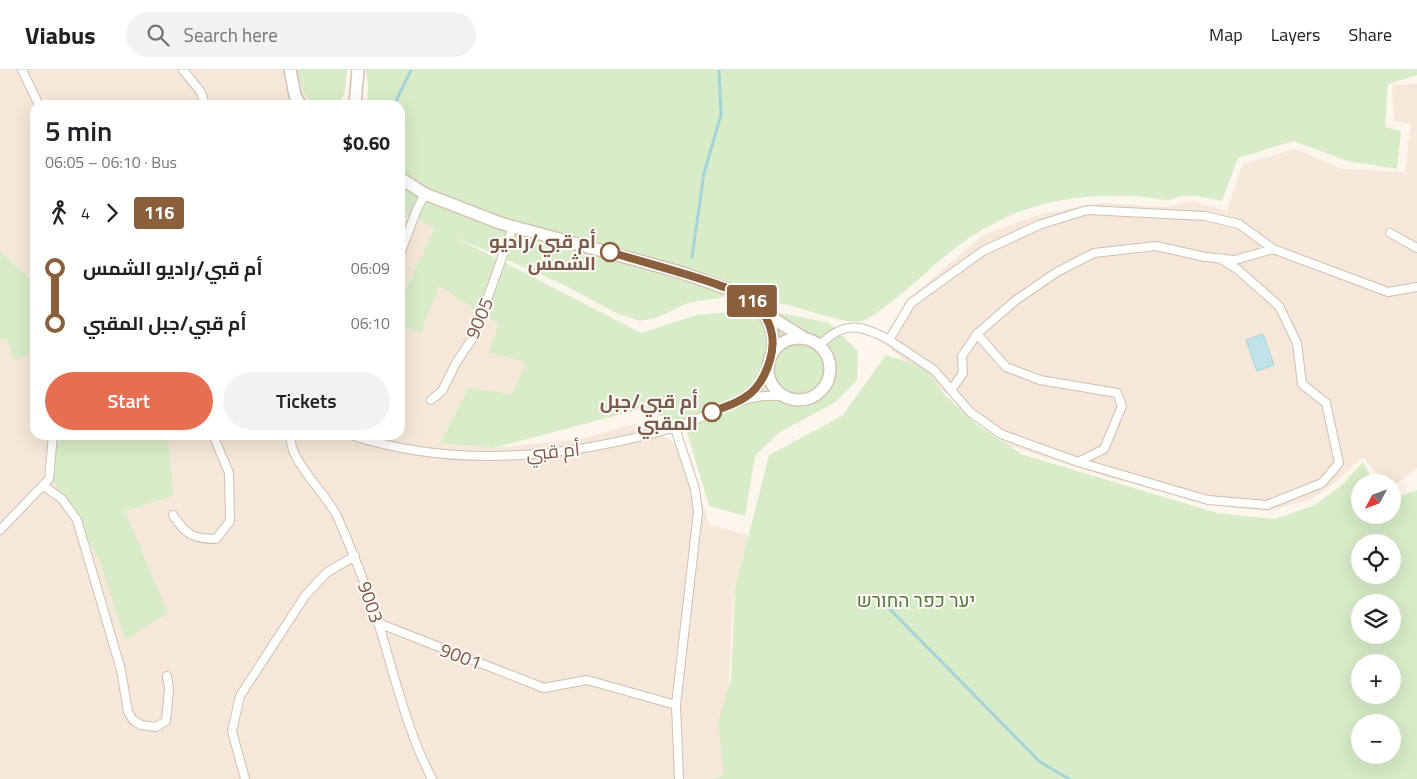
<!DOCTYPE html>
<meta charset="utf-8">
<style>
:root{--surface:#fff;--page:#f2f2f2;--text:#202124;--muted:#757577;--line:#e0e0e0;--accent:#e76f51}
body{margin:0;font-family:"Titillium Web",Cairo,Heebo,sans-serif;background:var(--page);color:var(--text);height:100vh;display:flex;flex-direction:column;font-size:19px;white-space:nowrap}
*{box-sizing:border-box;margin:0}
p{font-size:16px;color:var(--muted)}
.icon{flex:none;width:28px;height:28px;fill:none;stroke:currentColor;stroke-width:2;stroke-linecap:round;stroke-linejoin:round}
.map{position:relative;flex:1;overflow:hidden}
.panel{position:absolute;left:30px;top:30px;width:375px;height:340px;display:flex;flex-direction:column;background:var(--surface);border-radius:15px;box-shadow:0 5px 20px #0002}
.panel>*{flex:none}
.badge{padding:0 10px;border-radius:4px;font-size:18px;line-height:32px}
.needle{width:32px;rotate:229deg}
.fabs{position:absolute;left:1351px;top:404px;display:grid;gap:10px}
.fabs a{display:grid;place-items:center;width:50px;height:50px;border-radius:50%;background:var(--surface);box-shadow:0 5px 20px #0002;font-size:25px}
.map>.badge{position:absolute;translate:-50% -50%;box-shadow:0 0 0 2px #fff}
.legs{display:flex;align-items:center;gap:8px;height:55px;padding:0 15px;font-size:16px}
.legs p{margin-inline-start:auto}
.headline{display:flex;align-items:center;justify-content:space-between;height:85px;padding:0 15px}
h1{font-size:28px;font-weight:600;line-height:38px}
.action{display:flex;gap:10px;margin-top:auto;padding:10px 15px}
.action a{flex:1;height:58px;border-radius:30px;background:var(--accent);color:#fff;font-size:20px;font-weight:600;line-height:58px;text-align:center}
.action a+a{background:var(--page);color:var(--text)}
ul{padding:0 15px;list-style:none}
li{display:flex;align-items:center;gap:18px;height:55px;font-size:19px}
li i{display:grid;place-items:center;width:8px;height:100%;margin:0 6px;background:currentColor}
li i::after{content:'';width:12px;height:12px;margin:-6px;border:4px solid;border-radius:50%;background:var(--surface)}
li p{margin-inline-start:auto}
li:first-child i{background:linear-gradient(#0000 50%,currentColor 0)}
li:last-child i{background:linear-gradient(currentColor 50%,#0000 0)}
header{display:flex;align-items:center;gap:30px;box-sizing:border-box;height:70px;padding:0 25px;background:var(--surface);border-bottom:1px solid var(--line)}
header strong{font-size:24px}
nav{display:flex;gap:28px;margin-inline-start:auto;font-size:18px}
.search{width:350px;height:45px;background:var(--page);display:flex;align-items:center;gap:12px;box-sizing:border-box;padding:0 18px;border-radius:28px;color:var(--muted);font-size:19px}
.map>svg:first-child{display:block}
.residential{fill:#f5e8da}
.green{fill:#d8ecc9;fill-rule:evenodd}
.water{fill:#bfe3e8;stroke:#a5d3da}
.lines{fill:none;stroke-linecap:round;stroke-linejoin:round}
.stream{stroke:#a5d3da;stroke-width:3}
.street-casing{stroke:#d1beb0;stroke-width:10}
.secondary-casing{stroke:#d6c0b0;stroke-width:14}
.street{stroke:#fff;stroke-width:8}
.secondary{stroke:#fff;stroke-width:11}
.line-1-casing{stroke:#fff;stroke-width:11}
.line-1{stroke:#8b5e3c;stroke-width:8}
.stop-1-dot{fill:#fff;stroke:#8b5e3c;stroke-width:2.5}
.labels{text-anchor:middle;stroke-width:4;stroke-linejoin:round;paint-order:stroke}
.stop-label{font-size:19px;font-weight:bold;fill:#7a5c4d;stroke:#fffaf3;text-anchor:end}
.street-label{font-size:19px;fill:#7a5c4d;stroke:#fffaf3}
.park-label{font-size:19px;fill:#537a41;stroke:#fffaf3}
</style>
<header>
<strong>Viabus</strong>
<div class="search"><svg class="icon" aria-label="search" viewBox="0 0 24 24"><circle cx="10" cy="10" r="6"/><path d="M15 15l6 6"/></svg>Search here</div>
<nav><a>Map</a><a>Layers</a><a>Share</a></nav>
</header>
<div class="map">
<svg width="1417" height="709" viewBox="0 0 1417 709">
<rect width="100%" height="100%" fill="#fdf6ec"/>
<path class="residential" d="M0,0H310L322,35H35V365H400V255L421,262L439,215L498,254L526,292L512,324L468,319L440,373L493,378L581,369L638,353L687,379L709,455L748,465L733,532L724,707L712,709H0Z
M1417,14V398L1393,417L1392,412H1385L1363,387L1332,415L1312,429L1269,441L1224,436L1118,410L1010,376L946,323L891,280L905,232L983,165L1041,144L1103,133L1167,137L1191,131L1227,141L1243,94L1295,79L1343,99L1405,102L1411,54L1394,51L1392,15Z
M400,141L434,157L400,232Z"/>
<path class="green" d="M296,0H347C346,12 346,25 338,35C331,35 323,36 317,35C306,33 298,9 296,0Z
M366,0H1417V5L1388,14L1385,57L1401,61L1397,99L1347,91L1294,71L1238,88L1222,131C1211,129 1196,125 1184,126C1178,126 1173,130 1166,130C1155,129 1144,126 1132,126C1061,123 1005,138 949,183C930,198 881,245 862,251C847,256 798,236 778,233C766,231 752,232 740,232L742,224L688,233L656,248L640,251L618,244L564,215L455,167L641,263L697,245L729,242L787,244L829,253L858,281L857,310L834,333L780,362L755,386L745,446L709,436L686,359L645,338L493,378L440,373L468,318L512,324L526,292L489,283L498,254L439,216L421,263L400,255V232L434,158L400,141V35H367L368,15Z
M0,181L35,214V281L13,290L7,269H0Z
M886,285L924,297L945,325L976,354L1024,385L1217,443L1275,449L1315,435L1343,414L1363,392L1373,412H1360V445H1392L1393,428L1417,420V709H712L724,706L718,652L731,609L735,519L769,385L842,346ZM1360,472H1392V505H1360ZM1360,532H1392V565H1360ZM1360,592H1392V625H1360ZM1360,652H1392V685H1360Z
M50,365H168L173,426L125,441L168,543L125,570L99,489L53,411Z"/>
<path class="water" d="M1263,264L1274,295L1257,301L1246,270Z"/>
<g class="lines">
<path class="stream" d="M394,35L411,0
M692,187L704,103L721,45L719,0
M878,527L1040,692L1069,709"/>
<g class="street-casing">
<path id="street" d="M22,0L39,35
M183,0L201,22L205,35
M1390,163L1417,178
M400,184L417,139L425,124
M977,264L1016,230L1057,202L1094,183L1156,176L1205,187L1235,190L1273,179
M889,270L934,300L970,342L1001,364L1078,392L1104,379L1122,336L1117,323L1040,310L1006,297L977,264L962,286L963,303L951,320
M819,276C843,251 860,254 889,270L911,233L983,181L1039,155L1087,140L1205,146L1239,154L1273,179L1388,222L1417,217
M748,328L759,316L769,295
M431,330L442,321L456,293L474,266L513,157
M675,358L695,419L698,442L676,635L679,709
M291,365C287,389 326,423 337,446C353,482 367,518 379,555C395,608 407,660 432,709
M351,365C454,399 569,388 672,358C712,347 747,317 791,328
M1078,392L1208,430L1267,435L1322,413L1339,393L1326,333L1302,314L1297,273L1279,236L1237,199L1219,188
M44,416L62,429L77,450L121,600L128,642L133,650L141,655L156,657L166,651L169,619L167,606
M173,445C185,464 193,469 216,469L230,451L229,403L213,365
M0,460L49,409L53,365
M378,553L544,618L587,610L676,635
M245,709L232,661L240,626L305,526L326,503L355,486"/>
</g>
<g class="secondary-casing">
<path id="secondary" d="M290,0L295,25L300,35
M355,35L358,0
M400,108L425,124L500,153L680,202L742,224L777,251L804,268
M762,242C773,255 775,269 772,285
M768 299a31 31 0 1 1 62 0a31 31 0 1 1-62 0Z"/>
</g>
<use href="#street" class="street"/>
<use href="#secondary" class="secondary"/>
</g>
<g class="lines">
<g class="line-1-casing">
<path id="line-1" d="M610,182C646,193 681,202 716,214C725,218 737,220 744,225C767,241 778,263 770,290C759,326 743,330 712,342"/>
</g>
<use href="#line-1" class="line-1"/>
</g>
<g class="stop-1-dot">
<circle cx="610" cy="182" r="9"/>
<circle cx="712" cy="342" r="9"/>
</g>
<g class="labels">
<g class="stop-label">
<text x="596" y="178">أم قبي/راديو<tspan x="596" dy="22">الشمس</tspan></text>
<text x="698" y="338">أم قبي/جبل<tspan x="698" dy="22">المقبي</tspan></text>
</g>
<g class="street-label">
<text transform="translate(479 248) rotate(-67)" y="7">9005</text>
<text transform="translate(553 381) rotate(-5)" y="7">أم قبي</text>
<text transform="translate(371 532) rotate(71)" y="7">9003</text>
<text transform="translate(461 586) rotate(21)" y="7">9001</text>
</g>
<g class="park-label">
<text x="916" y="537">יער כפר החורש</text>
</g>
</g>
</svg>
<div class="fabs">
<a><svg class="needle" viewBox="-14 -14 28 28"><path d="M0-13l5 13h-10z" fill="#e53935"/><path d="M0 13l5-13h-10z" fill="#757577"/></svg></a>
<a><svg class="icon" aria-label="locate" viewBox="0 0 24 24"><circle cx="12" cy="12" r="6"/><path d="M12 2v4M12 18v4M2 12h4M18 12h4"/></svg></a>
<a><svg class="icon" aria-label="layers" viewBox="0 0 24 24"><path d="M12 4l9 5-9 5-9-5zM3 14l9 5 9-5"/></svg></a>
<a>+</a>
<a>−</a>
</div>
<b class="badge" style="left:752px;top:231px;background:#8b5e3c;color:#fff">116</b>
<section class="panel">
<div class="headline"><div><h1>5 min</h1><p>06:05 – 06:10 · Bus</p></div><b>$0.60</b></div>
<div class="legs"><svg class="icon" aria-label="walk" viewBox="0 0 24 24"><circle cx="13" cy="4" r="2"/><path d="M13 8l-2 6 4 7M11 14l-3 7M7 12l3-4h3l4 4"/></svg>4<svg class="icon" aria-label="forward" viewBox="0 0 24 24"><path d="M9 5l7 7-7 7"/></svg><b class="badge" style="background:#8b5e3c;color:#fff">116</b></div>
<ul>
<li><i style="color:#8b5e3c"></i><b>أم قبي/راديو الشمس</b><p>06:09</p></li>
<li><i style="color:#8b5e3c"></i><b>أم قبي/جبل المقبي</b><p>06:10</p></li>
</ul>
<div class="action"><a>Start</a><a>Tickets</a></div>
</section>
</div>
